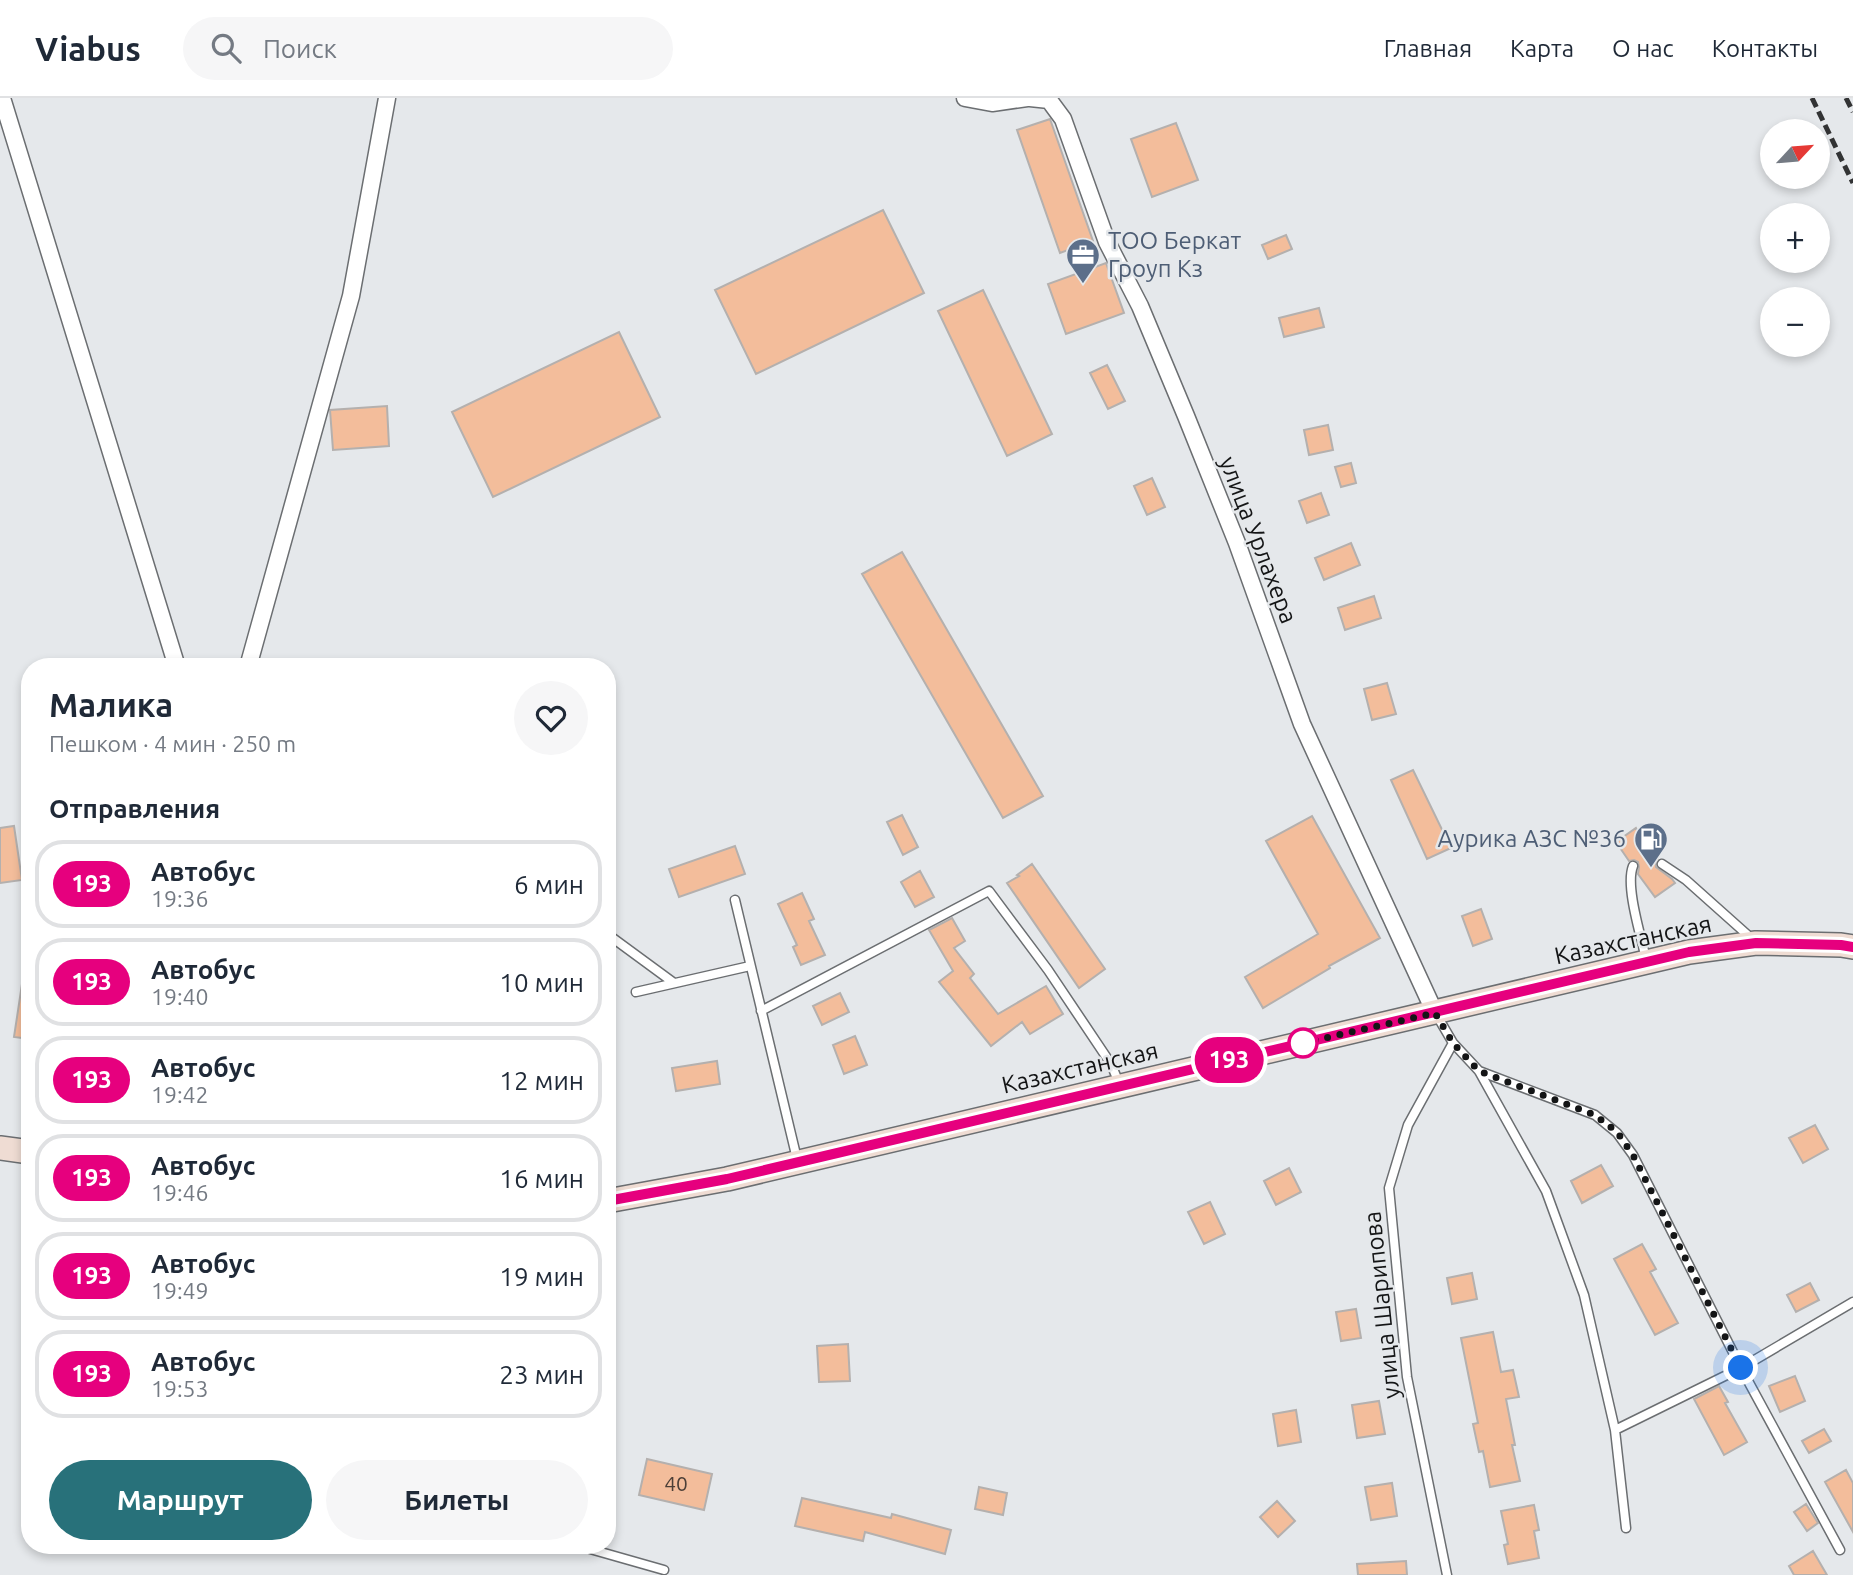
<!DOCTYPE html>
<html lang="ru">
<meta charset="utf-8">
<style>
:root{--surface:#fff;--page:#f6f6f7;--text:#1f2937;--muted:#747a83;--line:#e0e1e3;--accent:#28717a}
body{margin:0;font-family:Ubuntu,sans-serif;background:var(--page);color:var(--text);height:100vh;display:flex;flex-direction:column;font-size:26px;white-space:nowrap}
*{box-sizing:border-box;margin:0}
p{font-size:23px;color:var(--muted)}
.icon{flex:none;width:38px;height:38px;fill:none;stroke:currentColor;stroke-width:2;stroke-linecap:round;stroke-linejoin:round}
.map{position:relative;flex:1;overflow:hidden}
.side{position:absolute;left:21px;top:560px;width:595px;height:896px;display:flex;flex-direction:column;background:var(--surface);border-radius:28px;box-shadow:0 4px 10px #0003}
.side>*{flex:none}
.badge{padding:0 14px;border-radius:23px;font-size:24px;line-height:46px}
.needle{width:46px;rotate:64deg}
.fabs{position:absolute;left:1760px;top:21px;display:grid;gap:14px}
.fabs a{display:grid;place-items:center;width:70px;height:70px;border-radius:50%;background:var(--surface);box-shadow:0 4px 10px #0003;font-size:35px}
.you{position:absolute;width:35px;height:35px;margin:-18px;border:5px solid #fff;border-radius:50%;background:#1a73e8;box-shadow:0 0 0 10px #1a73e833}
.map>.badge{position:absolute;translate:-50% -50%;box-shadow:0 0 0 4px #fff}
h2{padding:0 28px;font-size:26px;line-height:63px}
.round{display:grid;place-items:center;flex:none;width:74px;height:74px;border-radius:37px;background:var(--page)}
.headline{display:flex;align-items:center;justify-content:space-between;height:119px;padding:0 28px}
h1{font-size:33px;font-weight:700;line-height:52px}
.primary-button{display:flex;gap:14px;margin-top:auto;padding:14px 28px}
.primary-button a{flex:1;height:80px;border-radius:42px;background:var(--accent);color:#fff;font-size:28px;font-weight:700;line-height:80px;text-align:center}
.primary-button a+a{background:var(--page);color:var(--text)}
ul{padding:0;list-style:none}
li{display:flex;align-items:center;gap:21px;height:88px;margin:0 14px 10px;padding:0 14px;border:4px solid var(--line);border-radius:28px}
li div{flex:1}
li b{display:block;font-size:26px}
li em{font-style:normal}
li .badge{min-width:77px;font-weight:700;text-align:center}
header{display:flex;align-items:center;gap:42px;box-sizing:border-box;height:98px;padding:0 35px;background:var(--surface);border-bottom:2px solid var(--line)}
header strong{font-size:33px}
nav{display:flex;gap:38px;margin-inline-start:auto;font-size:24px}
.search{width:490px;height:63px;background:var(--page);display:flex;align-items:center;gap:18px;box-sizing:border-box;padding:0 24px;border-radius:38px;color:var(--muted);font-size:26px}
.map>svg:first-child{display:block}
.building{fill:#f3bd9b;stroke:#b4b0ae;stroke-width:2}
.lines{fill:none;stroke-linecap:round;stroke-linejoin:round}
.service-casing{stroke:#6b6e71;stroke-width:11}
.minor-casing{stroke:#6b6e71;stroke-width:19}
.secondary-casing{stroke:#6b6e71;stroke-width:26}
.service{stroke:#fff;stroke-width:8}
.minor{stroke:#fff;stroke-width:16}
.secondary{stroke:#efdcd3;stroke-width:23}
.rail{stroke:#323334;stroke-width:5;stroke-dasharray:10 5;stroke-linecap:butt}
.line-casing{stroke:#fff;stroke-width:16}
.line{stroke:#e6007e;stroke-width:10}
.walk{stroke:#141516;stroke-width:7;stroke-dasharray:0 12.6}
.stop-dot{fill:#fff;stroke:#e6007e;stroke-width:3.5}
.labels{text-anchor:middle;stroke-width:5;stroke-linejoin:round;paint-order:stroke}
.number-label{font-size:21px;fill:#4c3f37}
.service-label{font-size:24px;fill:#4e5e75;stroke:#e5e8eb;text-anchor:start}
.street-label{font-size:24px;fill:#141516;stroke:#e5e8eb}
</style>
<header>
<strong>Viabus</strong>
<div class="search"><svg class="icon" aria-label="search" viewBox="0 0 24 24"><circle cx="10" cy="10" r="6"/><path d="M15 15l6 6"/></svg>Поиск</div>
<nav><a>Главная</a><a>Карта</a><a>О нас</a><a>Контакты</a></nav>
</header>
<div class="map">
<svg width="1853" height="1477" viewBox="0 0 1853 1477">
<rect width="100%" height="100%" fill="#e5e8eb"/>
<path class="building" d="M1050,21L1093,143L1060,155L1017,32Z
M1176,25L1198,82L1152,99L1131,41Z
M883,112L924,195L756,276L715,192Z
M1286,137L1292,151L1268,161L1262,147Z
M1106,165L1124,215L1066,236L1048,186Z
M983,192L1052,336L1007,358L938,213Z
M1319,210L1324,229L1284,239L1279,220Z
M619,234L660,319L493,399L452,314Z
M1107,267L1125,303L1108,311L1090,275Z
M387,308L389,348L333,352L330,312Z
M1328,327L1333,352L1309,357L1304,332Z
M1351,365L1356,385L1341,389L1335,369Z
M1152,380L1165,409L1147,417L1134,388Z
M1321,395L1329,417L1307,425L1299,403Z
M1351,445L1360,467L1324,482L1315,460Z
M902,454L1043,698L1003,720L862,476Z
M1374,498L1381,520L1345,532L1338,510Z
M1387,585L1396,616L1372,622L1364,591Z
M1413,672L1451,750L1427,761L1391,682Z
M902,717L918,749L903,757L887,724Z
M1312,718L1380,840L1329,868L1330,870L1263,910L1245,879L1318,836L1266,743Z
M14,728L22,782L0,785V730Z
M1636,730L1658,761L1656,765V769L1672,781L1675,785L1655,799L1638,776L1639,769L1638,764L1634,762L1629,763L1616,744Z
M735,748L745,776L679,799L669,771Z
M1032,766L1105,871L1079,890L1007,785L1019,778L1017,777Z
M920,773L934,799L915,809L901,784Z
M802,795L814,821L809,823L825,857L801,867L793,849L797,847L778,806Z
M1481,811L1492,841L1473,848L1462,818Z
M952,820L965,843L954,850L974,876L970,880L998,916L1046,888L1063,916L1030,936L1022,924L991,948L939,884L953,873L929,832Z
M22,886H30V941L14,939Z
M840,895L849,914L822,927L813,908Z
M855,938L867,967L844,976L833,947Z
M717,963L720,986L676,993L672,970Z
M1815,1027L1828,1051L1803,1065L1789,1040Z
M1601,1067L1613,1088L1582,1105L1571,1083Z
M1289,1070L1301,1094L1276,1107L1264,1083Z
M1210,1104L1225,1136L1204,1146L1188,1114Z
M1642,1146L1656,1171L1650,1174L1678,1225L1655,1237L1614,1161Z
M1472,1175L1477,1201L1452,1206L1447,1180Z
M1810,1185L1819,1202L1796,1214L1787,1197Z
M1356,1211L1361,1240L1341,1243L1336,1214Z
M1493,1234L1501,1274L1513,1272L1519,1299L1506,1301L1515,1347H1512L1520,1383L1490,1389L1483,1353L1479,1354L1473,1326L1478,1325L1461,1240Z
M848,1246L850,1283L819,1284L817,1248Z
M1795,1278L1805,1303L1780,1314L1769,1288Z
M1719,1288L1728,1304L1725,1305L1747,1344L1724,1357L1694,1301Z
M1379,1303L1385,1336L1357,1340L1352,1307Z
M1296,1312L1301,1344L1278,1348L1273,1316Z
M1824,1331L1831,1343L1809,1355L1802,1343Z
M647,1361L712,1376L704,1412L639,1397Z
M1846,1372L1853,1385V1434L1825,1384Z
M1392,1385L1397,1418L1371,1422L1365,1389Z
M979,1389L1007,1395L1003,1417L975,1411Z
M802,1400L891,1420L892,1416L951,1432L945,1456L865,1434L863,1443L795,1428Z
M1277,1403L1295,1423L1278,1439L1260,1419Z
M1806,1406L1818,1425L1807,1433L1794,1414Z
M1534,1407L1539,1432L1534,1433L1539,1460L1508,1466L1504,1447L1508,1446L1501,1413Z
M1813,1453L1827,1477H1794L1789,1468Z
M1406,1463L1407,1477H1358L1357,1466Z"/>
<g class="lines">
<g class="service-casing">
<path id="service" d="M1662,766L1686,782L1751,840
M1633,768C1625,788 1641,838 1646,861
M735,802L797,1061
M607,839L610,838L674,885
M636,894L750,868
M761,913L989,793L1048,872L1111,966L1119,985
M1436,916L1453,945L1479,973L1546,1093L1584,1197L1615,1332L1626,1430
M1479,973L1595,1017L1617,1035L1633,1057L1741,1270L1840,1452
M1615,1332L1741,1270L1853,1204
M576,1447L664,1472
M1447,1477L1407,1279L1389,1090L1408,1027L1453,945"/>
</g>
<g class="minor-casing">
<path id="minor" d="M2,0L177,569
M965,0L992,5L1027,0
M1030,0L1049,2L1063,21L1107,144L1140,208L1186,318L1237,445L1302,626L1435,915
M248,569L351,198L387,0"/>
</g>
<g class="secondary-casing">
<path id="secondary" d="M0,1050L30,1054
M607,1103L727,1081L1689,854L1756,845L1841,847L1853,849"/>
</g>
<use href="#service" class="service"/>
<use href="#minor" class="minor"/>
<use href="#secondary" class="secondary"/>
<path class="rail" d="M1812,0L1853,85
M1846,0L1853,14"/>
</g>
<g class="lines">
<g class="line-casing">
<path id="line" d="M607,1103L727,1081L1689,854L1756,845L1841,847L1853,849"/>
</g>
<use href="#line" class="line"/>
<path class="walk" d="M1303,945L1435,915L1453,945L1479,973L1595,1017L1617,1034L1633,1057L1741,1270"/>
</g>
<defs>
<g id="office-pin" transform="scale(1.75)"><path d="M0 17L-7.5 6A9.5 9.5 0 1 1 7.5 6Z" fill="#5c6f8a" stroke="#e5e8eb"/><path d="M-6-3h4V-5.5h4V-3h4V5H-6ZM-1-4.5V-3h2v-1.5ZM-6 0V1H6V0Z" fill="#fff"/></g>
<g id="fuel-pin" transform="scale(1.75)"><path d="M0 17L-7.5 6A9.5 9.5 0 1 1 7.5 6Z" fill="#5c6f8a" stroke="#e5e8eb"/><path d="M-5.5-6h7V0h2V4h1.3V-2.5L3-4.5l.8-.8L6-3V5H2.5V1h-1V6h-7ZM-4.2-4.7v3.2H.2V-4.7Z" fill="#fff"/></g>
</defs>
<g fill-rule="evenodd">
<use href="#office-pin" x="1083" y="157"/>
<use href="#fuel-pin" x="1651" y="741"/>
</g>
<circle class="stop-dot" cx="1303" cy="945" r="14"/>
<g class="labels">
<g class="number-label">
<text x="676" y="1393">40</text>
</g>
<g class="service-label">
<text x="1108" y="151">ТОО Беркат<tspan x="1108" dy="28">Гроуп Кз</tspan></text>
<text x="1626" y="749" text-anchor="end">Аурика АЗС №36</text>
</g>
<g class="street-label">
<text transform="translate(1258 442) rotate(69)" y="8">улица Урлахера</text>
<text transform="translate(1633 842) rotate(-12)" y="8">Казахстанская</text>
<text transform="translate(1080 970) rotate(-13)" y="8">Казахстанская</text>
<text transform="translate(1382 1207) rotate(-96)" y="8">улица Шарипова</text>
</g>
</g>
</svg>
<div class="fabs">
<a><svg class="needle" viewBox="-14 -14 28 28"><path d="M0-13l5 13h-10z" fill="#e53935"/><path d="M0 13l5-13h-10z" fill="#747a83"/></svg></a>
<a>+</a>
<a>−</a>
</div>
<div class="you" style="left:1741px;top:1270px"></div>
<b class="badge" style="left:1229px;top:962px;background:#e6007e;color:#fff">193</b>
<section class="side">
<div class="headline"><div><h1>Малика</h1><p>Пешком · 4 мин · 250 m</p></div><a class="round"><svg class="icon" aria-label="heart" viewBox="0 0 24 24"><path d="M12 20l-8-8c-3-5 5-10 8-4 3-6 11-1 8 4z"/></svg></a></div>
<h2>Отправления</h2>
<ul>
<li><span class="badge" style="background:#e6007e;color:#fff">193</span><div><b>Автобус</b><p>19:36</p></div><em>6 мин</em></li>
<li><span class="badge" style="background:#e6007e;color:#fff">193</span><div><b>Автобус</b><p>19:40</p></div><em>10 мин</em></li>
<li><span class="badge" style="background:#e6007e;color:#fff">193</span><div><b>Автобус</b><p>19:42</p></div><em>12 мин</em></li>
<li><span class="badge" style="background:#e6007e;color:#fff">193</span><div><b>Автобус</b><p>19:46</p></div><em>16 мин</em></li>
<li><span class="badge" style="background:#e6007e;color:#fff">193</span><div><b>Автобус</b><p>19:49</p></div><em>19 мин</em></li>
<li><span class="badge" style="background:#e6007e;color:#fff">193</span><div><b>Автобус</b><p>19:53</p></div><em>23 мин</em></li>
</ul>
<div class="primary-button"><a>Маршрут</a><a>Билеты</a></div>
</section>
</div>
